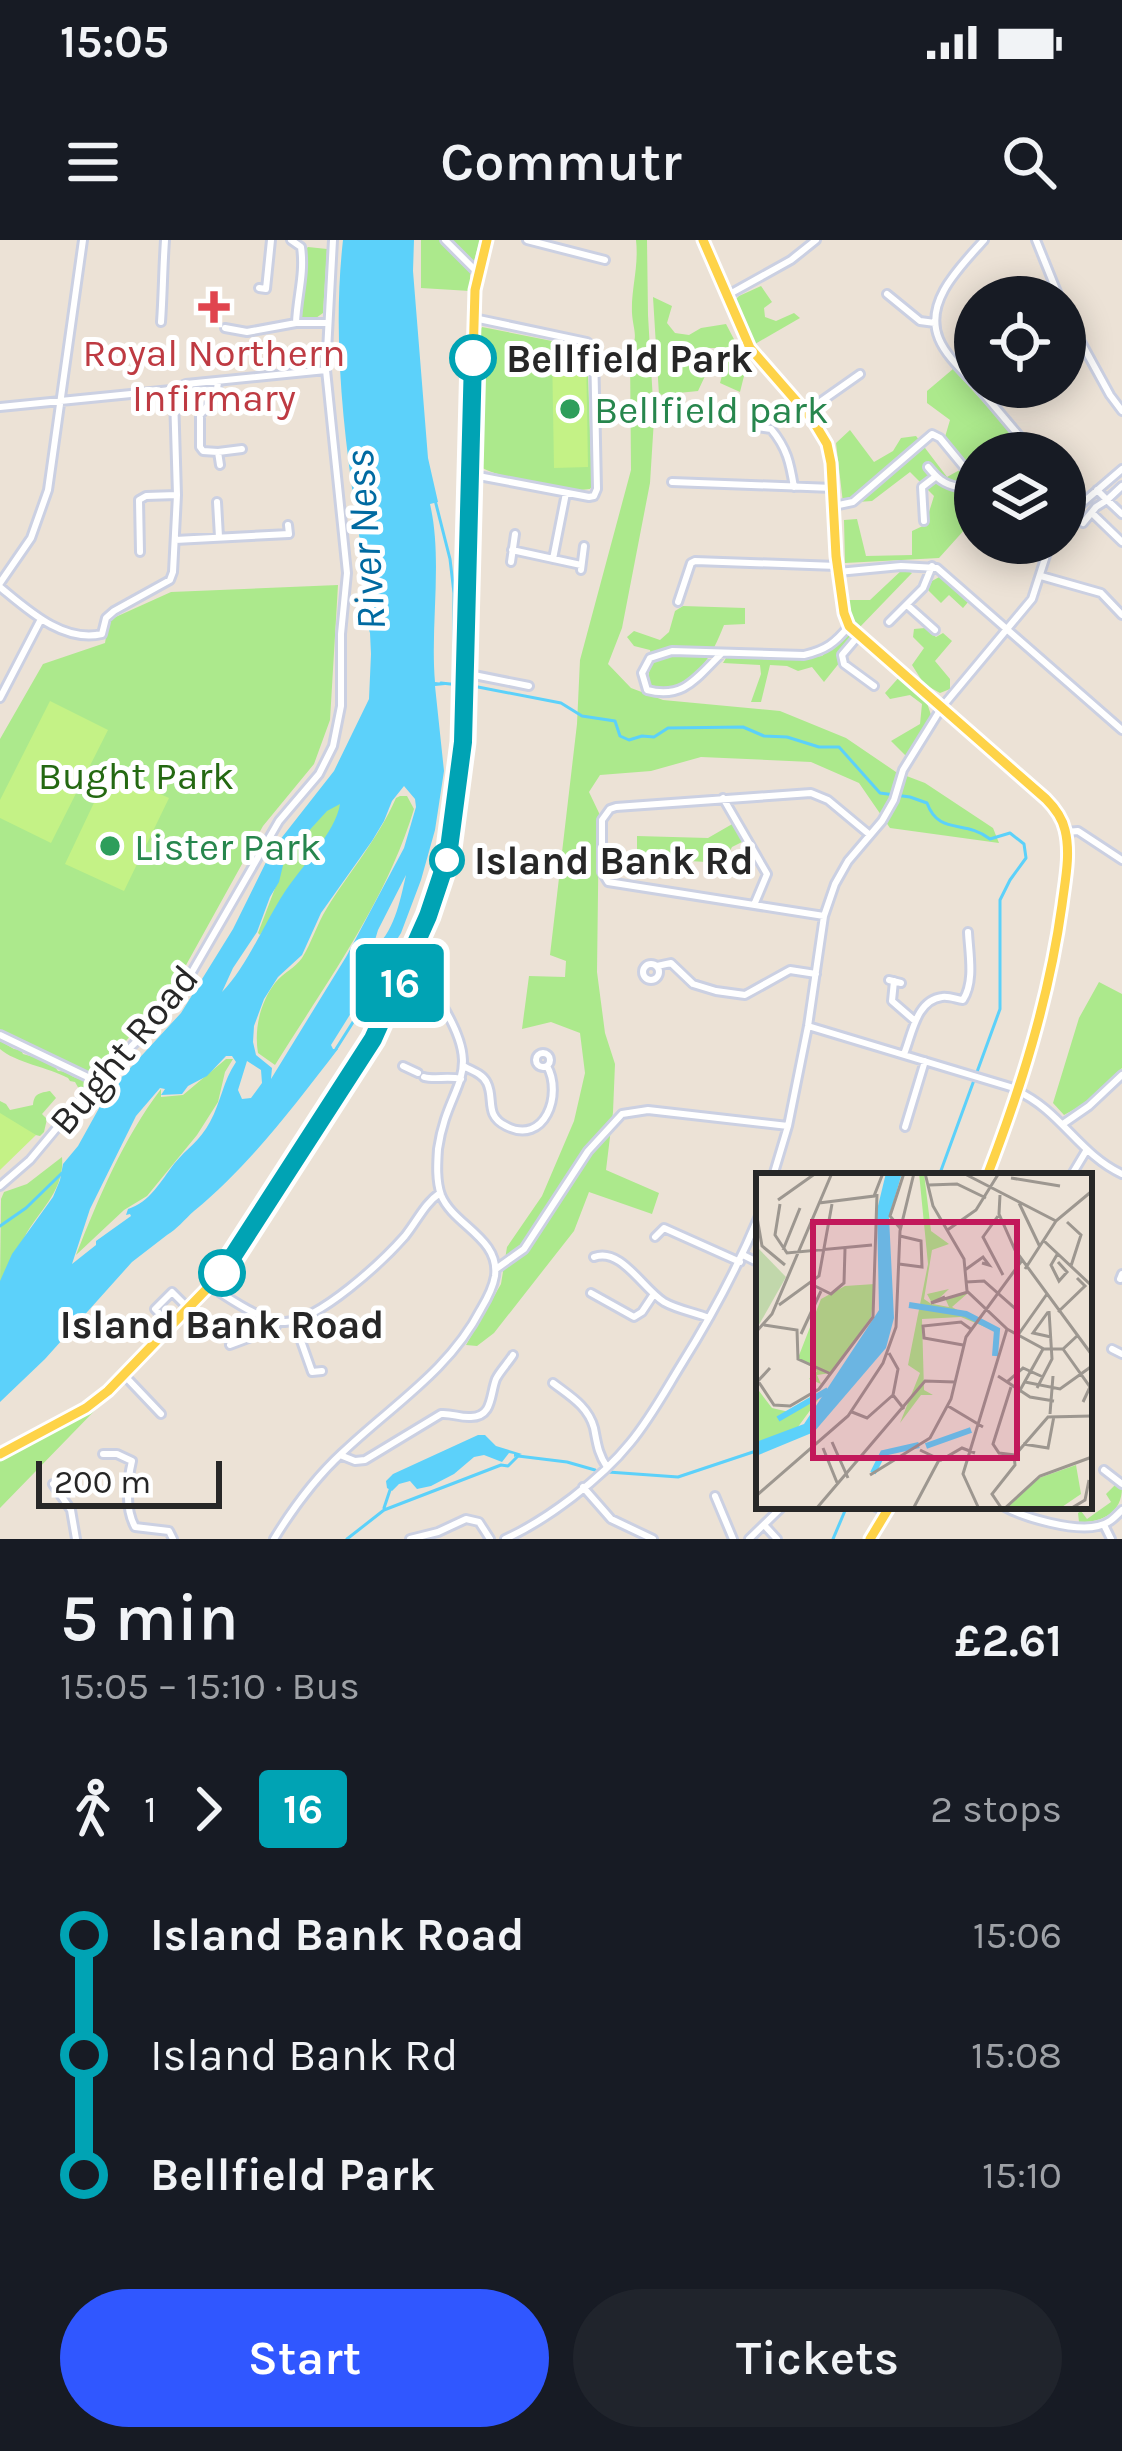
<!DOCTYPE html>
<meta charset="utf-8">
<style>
:root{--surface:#171b24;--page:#20242c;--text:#f1f3f6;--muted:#9ea1a6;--accent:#3057ff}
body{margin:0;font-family:Karla,sans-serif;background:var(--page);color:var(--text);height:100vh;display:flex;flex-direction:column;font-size:45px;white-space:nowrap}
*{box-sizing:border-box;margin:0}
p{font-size:39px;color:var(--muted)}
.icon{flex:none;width:66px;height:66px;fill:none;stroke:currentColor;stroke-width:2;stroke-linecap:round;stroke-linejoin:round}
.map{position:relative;height:1299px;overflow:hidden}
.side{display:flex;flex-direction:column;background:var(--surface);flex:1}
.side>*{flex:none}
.badge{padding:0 24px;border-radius:9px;font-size:42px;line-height:78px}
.fabs{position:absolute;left:954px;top:36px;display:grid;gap:24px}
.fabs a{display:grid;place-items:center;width:132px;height:132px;border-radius:50%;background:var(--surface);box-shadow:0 6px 30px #0003;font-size:60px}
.scale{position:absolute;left:36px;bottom:30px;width:186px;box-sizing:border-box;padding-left:12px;border:6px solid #272727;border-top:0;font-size:33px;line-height:42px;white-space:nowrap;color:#272727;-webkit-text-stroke:9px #fff;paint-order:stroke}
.map>.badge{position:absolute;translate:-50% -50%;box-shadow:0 0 0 6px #fff}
.legs{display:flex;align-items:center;gap:18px;height:132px;padding:0 60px;font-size:39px}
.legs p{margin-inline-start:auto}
.summary{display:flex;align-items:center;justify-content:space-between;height:204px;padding:0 60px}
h1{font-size:66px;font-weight:600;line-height:90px}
.cta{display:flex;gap:24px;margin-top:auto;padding:24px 60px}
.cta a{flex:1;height:138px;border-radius:72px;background:var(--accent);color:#fff;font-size:48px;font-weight:600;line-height:138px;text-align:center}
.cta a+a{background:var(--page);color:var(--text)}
ul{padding:0 60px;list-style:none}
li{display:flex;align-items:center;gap:42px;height:120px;font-size:45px}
li i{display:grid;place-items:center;width:18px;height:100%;margin:0 15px;background:currentColor}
li i::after{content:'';width:30px;height:30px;margin:-15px;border:9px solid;border-radius:50%;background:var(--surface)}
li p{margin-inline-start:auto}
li:first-child i{background:linear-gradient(#0000 50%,currentColor 0)}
li:last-child i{background:linear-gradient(currentColor 50%,#0000 0)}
.status{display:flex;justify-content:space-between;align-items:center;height:84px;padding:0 60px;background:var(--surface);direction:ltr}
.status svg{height:33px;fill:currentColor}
header{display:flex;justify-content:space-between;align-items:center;height:156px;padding:0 60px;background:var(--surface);font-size:54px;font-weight:600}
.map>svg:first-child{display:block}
.green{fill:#ace98c}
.pitch{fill:#c4f286}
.water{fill:#5cd1fa;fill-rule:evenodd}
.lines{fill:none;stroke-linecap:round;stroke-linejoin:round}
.stream{stroke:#5cd1fa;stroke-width:3}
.minor-casing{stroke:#cbd0e2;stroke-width:12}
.major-casing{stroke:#fff;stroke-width:15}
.minor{stroke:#fff;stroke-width:6}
.major{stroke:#fed348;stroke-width:9}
.line-1-casing{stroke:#fff;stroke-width:27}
.line-1{stroke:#00a3b4;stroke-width:18}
.health-dot{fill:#e0444e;stroke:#fff;stroke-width:4.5}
.stop-1-dot{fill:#fff;stroke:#00a3b4;stroke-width:6}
.leisure-dot{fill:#2e9e5b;stroke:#fff;stroke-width:4.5}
.labels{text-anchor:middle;stroke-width:10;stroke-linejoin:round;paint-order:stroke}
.health-label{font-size:39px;fill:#be3a42;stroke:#fff}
.stop-label{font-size:39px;font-weight:bold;fill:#272727;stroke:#fff;text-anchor:start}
.leisure-label{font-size:39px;fill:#27864d;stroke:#fff;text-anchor:start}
.park-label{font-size:39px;fill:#246912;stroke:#fff}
.street-label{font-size:39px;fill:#272727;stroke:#fff}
.water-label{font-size:42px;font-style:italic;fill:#006aa1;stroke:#fff}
.inset-river{fill:none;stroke:#5cd1fa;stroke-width:6}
.inset-road{fill:none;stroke:#9d9790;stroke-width:3}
.view{fill:#c2185b;fill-opacity:0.15;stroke:#c2185b;stroke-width:6}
.inset-edge{fill:none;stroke:#272727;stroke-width:6}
</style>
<div class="status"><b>15:05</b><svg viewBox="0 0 49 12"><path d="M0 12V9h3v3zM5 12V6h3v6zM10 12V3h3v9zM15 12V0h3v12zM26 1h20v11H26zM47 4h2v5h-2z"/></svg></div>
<header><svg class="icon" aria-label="menu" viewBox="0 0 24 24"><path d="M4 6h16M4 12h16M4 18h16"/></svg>Commutr<svg class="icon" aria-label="search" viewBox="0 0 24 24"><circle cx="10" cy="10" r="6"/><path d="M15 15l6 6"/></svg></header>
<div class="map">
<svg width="1122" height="1299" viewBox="0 0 1122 1299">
<rect width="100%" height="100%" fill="#ece2d6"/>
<path class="green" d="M421,0H480L470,35V51L421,48Z
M636,0H647L648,75L654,179L650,243L622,388L608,424L631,448L663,460L780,471L846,498L896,532L925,543L993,588L999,603L890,588L859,543L811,522L701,517L651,531L600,535L589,552L599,573L597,732L605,793L615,824L613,872L606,930L659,953L652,974L589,952L574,991L494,1093L477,1106L466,1105L501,1044L507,1007L542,956L574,881L585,833L580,793L551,782L522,789L529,736L565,737L566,721L550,715L577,484L580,420L631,230L630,112C639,96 633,90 632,73C631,49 639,27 636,0Z
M308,7L327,9L323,73L316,78L301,77C299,53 308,35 305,10Z
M761,46L772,62L764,68L765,77L776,81L794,73L800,78L755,104L743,84L735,60L739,56Z
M653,57L672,66L667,83L675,93L689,95L701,88L726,84L747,124L740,152L720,143L727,117L723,108H704L679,119L682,124L696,125L705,136L698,151L659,155Z
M482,87L587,108L592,246L590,249L581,250C555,245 495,239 476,224L479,92Z
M953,129L1016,198L1024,213H975V278L939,318L845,323L844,280L857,279L866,316L912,315V291L925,285L934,256L910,232L872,261L843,263L836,203L850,190L874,222L893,211L901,198L916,196L947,237L965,227L945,197L950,180L927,163V151Z
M903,329L912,333L858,389L848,376L847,360H870Z
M941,336L969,361L963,368L949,355L941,363L928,350L932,341Z
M338,345L330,480L314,524L263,586L175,745L97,834L92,835L0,792V499L43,424L105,403L109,380L171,352Z
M683,366L745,368V384L724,385C711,418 699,439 663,450L649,444C647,431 653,423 650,410L634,406L627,397L634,391L660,400L669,392L675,371Z
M925,388L936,397L943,393L952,401L935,421L950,439V449L940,453L924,444L912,425L924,408L913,397L914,389Z
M848,392L853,395L839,414L840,422L824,442L812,427L798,431L787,426L770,425L761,462H751L761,434L760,425L723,423L726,418L796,419L822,416Z
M901,435L926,460L932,478L907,517L891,501L920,484L922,464L910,455L890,459L885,453Z
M400,556H407L414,569C386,662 326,743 275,825L258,813C254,789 260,763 275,743C283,733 295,728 302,718C312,702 317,684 327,668C350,631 378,599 396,558Z
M334,562L342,564L341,577L260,695L258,693L277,643L279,625L289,609L302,598Z
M734,583L744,601L732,607L724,623L637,618V596L708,598Z
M1099,742L1122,754V828L1084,864L1064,875L1053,863L1079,778Z
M0,801L14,809L21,810L23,814L51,822L58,831C69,831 73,840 83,839L87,843L86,847L79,849L75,842L70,841L68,838C50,828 14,822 0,809Z
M226,819H233L225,832L218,862L197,895L147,956L124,970L76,1015C99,957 123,899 161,849V857L183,855Z
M50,851L56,858L42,874L47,879L44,892L40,896L27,893L0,875V861L6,864L10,870L33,865C34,853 40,853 50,851Z
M62,917C65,951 39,970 24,998C15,1013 8,1029 0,1044L1,959L4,952L27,944Z
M104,1161L0,1268V1221Z
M1115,1245L1122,1248C1122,1273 1101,1283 1079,1282L1078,1273L1081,1271L1087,1279L1111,1262L1106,1254Z"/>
<path class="pitch" d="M586,109L588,227L554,228L552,110Z
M50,461L108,490L51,603L0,578V560Z
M109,531L169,558L124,651L65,624Z
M0,873L36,895L0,930Z"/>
<path class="water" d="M343,0H414L413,31L428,218L438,262L430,264C443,320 430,385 435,442L444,443L445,445L435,446L444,531L435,590L421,640L401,693L331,805L333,809H338C294,866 249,926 194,971C185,979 176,990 167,995L132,1022L45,1119L0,1162V1041L12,1014L53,957L60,940L63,924L78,906L108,852L181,773L233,689L272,610L334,531L369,459L371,414L370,393L366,381L371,372C352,249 329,125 343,0ZM404,546L415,559L416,567L404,608L346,717L271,839L272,828L256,815L253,802L254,786L264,759L278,737L302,715L321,673L372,601L384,581L392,561ZM340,564C336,592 300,628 284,653C265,682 246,728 222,752L233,728L257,692L270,657L279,642L285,617L327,571ZM406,635C400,661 394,694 372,710L378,690ZM226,816H232L236,822C223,841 221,862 210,882C200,901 187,908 174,924C161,941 150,962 128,969L126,975L130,974L131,976L96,1001V1005L72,1024L90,969L136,876L160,848L165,849L161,855L182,854L188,846L207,836ZM247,821L261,830L262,843L251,858L242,859L238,850Z
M478,1195H485L496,1206L522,1214L514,1217V1214L509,1213L502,1222L484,1215L474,1217L454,1234L431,1246L417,1249L410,1241L399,1244L392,1251L387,1248L386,1241L393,1234Z"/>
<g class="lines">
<path class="stream" d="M441,443L478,447L561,463L582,476L615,481L620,496L629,500L642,496L654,497L668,488L743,487L764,496L787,497L819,507H839L880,553L910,557L927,563C939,596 965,579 990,599L1010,593L1024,604L1026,618L1010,640L1000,660V769L939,936
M336,809L412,689L431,633L454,534V353L450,319L435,260
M0,986L26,968L62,933
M608,1232L678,1237L759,1210
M384,1268L390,1250
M347,1299L384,1270L501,1225L508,1226L518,1216L567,1222L595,1230
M833,1299L847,1266"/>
<g class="minor-casing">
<path id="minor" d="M291,0L301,7C305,34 297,56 296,83
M445,0L478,33
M527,0L605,20
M1036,0L1059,57
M259,48L266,49L271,0
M887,54L920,81L935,83
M728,55L791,20L816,0
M1065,73L1110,155L1122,171
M161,82C163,54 163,28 165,0
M225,88L247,92L296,83H328
M218,142L216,156L200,175V207L203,211L218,212L220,225
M975,144C963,131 946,116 939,99C923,61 962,25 984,0
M978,147L1027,205L1029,213
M0,167L171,150L186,144L326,130
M806,172L860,134
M756,187L771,189C787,208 790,223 794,247
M218,212L242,209
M468,234L589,257L594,256L597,249L594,108L587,102L474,78
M672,242L833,248
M1097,250L1107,260L1122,246
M217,262L219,297
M834,266L853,262L932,194L940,198L968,232L969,238L958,247C943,244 937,238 928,227
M1092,273L1122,302
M1065,278L1122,229
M924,281L922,247L935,237
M1083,283L1096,267L1107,260L1122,274
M175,300L289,294L288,285
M512,310L581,325
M140,312L139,260L146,256L177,255
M553,319L566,253
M511,322L515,294
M581,330L584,306
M838,332L901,326L937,328L1122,490
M1041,336L1101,353L1122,375
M0,343L31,298L48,250L83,0
M0,347C28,370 63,403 102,394L106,378L114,371L170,340L173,332L177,255L174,156L171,150
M678,362L691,323L695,321L837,326
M907,365L935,390
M889,382L923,348L932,326
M859,395L842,415L844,424L874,446
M722,413C697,437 684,460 647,450L642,433L650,418L672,411L804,415C826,410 835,403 849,386
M464,433L529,446
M0,458L40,381
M723,558L767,634L754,665
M1066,592L1078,591L1122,620
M824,676L608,642L602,632V580L610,569L616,567L811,553L828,560L870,595
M643 732a8 8 0 1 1 16 0a8 8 0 1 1-16 0Z
M657,726L671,723L693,744L716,751L745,755L790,730L816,734
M889,740L901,743
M894,741L892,761L915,781
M808,786L1017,849
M0,795L96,841
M536 820a7 7 0 1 1 14 0a7 7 0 1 1-14 0Z
M904,814C912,795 916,760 942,757C949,756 956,759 963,760C975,741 969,714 968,692
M403,826L418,833
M463,826C471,830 483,834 487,843C495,859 484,875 506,886C545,906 563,854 547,826
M424,837C434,840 448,836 461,839
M1017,851C1060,870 1079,914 1122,934
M1063,884L1089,866L1122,835
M905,887L925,821
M773,936L788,886L808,786L824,676L835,644L848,621L882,581L894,560L903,530L942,467L1032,359L1050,303
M1071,936L1086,911
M0,946L30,920L96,841L141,797L181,751L279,581L319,534L333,506L341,466V394L347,333L326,130L333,0
M655,997L664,988L740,1022
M743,1015L759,1023
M594,1017C621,1007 642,1048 664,1062C678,1070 694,1072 709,1078
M496,1029L524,1009L588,911L622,874L648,870L788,886
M1120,1039L1122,1034
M210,1046C228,1058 265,1083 285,1082C319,1081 383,1021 405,996C417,981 425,963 440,953
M591,1053L634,1077L642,1072L654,1054
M159,1073L155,1069L172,1052L189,1069
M294,1081L312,1132L322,1131
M230,1105L275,1088L278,1082
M1112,1109L1122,1114
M124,1135L161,1174
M553,1143C570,1156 588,1166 594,1188C597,1203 598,1214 607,1227
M103,1214H117L132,1221C127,1242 125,1269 135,1287L169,1291L173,1299
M340,1215L355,1221L365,1220L441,1174C452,1173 460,1178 471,1177C493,1177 490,1154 496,1139C500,1131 508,1123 513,1115
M1104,1230L1122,1244
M53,1244L71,1270L76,1299
M583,1247L611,1279L653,1299
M715,1256L733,1299
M874,1266L887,1272
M1003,1266C1024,1278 1075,1292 1098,1286C1109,1284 1115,1277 1122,1270
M1104,1285L1111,1299
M765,1286L777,1299
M274,1299C293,1268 315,1238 342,1213C391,1166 449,1131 481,1069C487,1059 493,1048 495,1036C500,998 453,985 441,955C436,941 437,924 438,909C448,840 487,838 441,763C431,747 425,729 411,717
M410,1299L438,1292L466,1279L479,1282L490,1299
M505,1299C547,1280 601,1239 630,1203C650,1179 665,1151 681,1125C711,1077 737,1029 759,976
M749,1299L783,1266"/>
</g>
<g class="major-casing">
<path id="major" d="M703,0L750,108L812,179L827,204L831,223L836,316L844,373L849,386L1046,559C1055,568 1062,577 1065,590C1071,614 1065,641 1062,665C1049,759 1021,848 987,936
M0,1214L86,1168L108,1151L223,1032L373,799L428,676L448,616L462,501L475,50L487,0
M870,1299L890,1266"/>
</g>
<use href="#minor" class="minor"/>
<use href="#major" class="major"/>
</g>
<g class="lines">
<g class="line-1-casing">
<path id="line-1" d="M222,1033L373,799L428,676L448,616L463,502L473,118"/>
</g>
<use href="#line-1" class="line-1"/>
</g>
<path class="health-dot" d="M208 49h12v12h12v12h-12v12h-12v-12h-12v-12h12z"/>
<g class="stop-1-dot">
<circle cx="473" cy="118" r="21"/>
<circle cx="447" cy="620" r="15"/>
<circle cx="222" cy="1033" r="21"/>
</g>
<g class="leisure-dot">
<circle cx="570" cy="169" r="12"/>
<circle cx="110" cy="606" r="12"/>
</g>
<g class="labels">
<g class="health-label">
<text x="214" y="126">Royal Northern<tspan x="214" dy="45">Infirmary</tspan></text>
</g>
<g class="stop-label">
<text x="506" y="132">Bellfield Park</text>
<text x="474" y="634">Island Bank Rd</text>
<text x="222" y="1098" text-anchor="middle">Island Bank Road</text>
</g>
<g class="leisure-label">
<text x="594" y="183">Bellfield park</text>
<text x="134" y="620">Lister Park</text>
</g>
<g class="park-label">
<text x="136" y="549">Bught Park</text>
</g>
<g class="street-label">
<text transform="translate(123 809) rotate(-50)" y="14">Bught Road</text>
</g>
<g class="water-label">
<text transform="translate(364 300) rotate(-94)" y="15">River Ness</text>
</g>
</g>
<g transform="translate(756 933)">
<rect width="336" height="336" fill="#ece2d6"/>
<path d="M163,0H168L175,58L193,71L176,77L168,126L177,132L171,121L193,116L177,131L193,134L189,125L212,120L196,134L239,158L205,144L166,146L168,217L177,222H165L144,250L164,200L152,192L172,91ZM119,111L115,144L75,200L61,202L65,211L53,206L61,198L42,185L65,126L89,113ZM0,214L16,235L33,239L69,217L39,258L0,270ZM320,292L325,321L303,336H249L283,305Z" fill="#ace98c"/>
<path d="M0,73L30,104L0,157Z" fill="#c1d7ab"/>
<path d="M130,0H146L133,44L138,145L130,175L58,259L0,283V269L48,251L123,137L121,37Z" fill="#5cd1fa"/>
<path class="inset-river" d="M153,132L210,141L241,157L239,183M22,246L72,217M170,273L215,257M117,300L127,280L163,272"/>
<path class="inset-road" d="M169,0L177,33L208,86L211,118L251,156L207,301L223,336M207,0L300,48L336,18M255,5L304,13M173,12L201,11L230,25M244,22L243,41L259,77L336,182M22,27L60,0M63,30L118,23L127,0M263,30L284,74M24,31L19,62L31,80L116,72M242,43L227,64L247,102M1,44L6,73L29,92M311,49L325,62L315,93M144,55L134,43L148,0M190,58L220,37L243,0M287,67L336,113M27,77L44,35M302,89L311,99L303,108L295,92L302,80M143,91L166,94L165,68L144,63M269,96L300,48M209,97L227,84L233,92L226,90M210,109L228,108L263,139M57,112L75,121L88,110L89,76M189,124L175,130L212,119M23,132L63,103L76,31M292,139L277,160L295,164M302,139L329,113L321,105M8,152L41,157L42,186L75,201M251,156L288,176H307L321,163M0,159L16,141L76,0M45,161L65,118M262,162L291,121M207,172L168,165L167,153L205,149L216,157M307,176L334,214L327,229M133,180L142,196L137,222L148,236M14,195L2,208L18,232L34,233L63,216L117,144L121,21M242,203L274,224L298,228M251,209L267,195L287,204M269,209L304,216L336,193M255,214L237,271L243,280L259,282L292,244L336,243M281,215L296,186L293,138M263,219L287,176M192,233L227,254M96,239L111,245L137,222M294,241L297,203M76,269L92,305M267,271L292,275L298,243M67,275L82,312M164,277L185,287L206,275L219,280M114,302L174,265L195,226L210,164L267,86M0,323L92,243L127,190L140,154L144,58L158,0M60,336L169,208L199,209M157,336L183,287M246,336L236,321L259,292L258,282M248,336L284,303L336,284M314,336L329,327L333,307"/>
<path class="view" d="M57,49H261V285H57Z"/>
<rect width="336" height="336" class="inset-edge"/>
</g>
</svg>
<div class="fabs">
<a><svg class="icon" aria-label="locate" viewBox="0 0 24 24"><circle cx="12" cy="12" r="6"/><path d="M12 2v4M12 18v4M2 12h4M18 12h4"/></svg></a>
<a><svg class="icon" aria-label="layers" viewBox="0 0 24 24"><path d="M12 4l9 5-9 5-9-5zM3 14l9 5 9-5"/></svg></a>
</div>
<div class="scale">200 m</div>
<b class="badge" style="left:400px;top:743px;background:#00a3b4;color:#fff">16</b>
</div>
<section class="side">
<div class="summary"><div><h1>5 min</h1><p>15:05 – 15:10 · Bus</p></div><b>£2.61</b></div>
<div class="legs"><svg class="icon" aria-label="walk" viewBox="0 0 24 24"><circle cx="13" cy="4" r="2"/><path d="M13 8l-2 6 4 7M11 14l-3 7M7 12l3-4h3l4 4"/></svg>1<svg class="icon" aria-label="forward" viewBox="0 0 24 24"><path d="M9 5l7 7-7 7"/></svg><b class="badge" style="background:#00a3b4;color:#fff">16</b><p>2 stops</p></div>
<ul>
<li><i style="color:#00a3b4"></i><b>Island Bank Road</b><p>15:06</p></li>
<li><i style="color:#00a3b4"></i><span>Island Bank Rd</span><p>15:08</p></li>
<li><i style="color:#00a3b4"></i><b>Bellfield Park</b><p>15:10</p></li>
</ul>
<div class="cta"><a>Start</a><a>Tickets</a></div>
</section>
